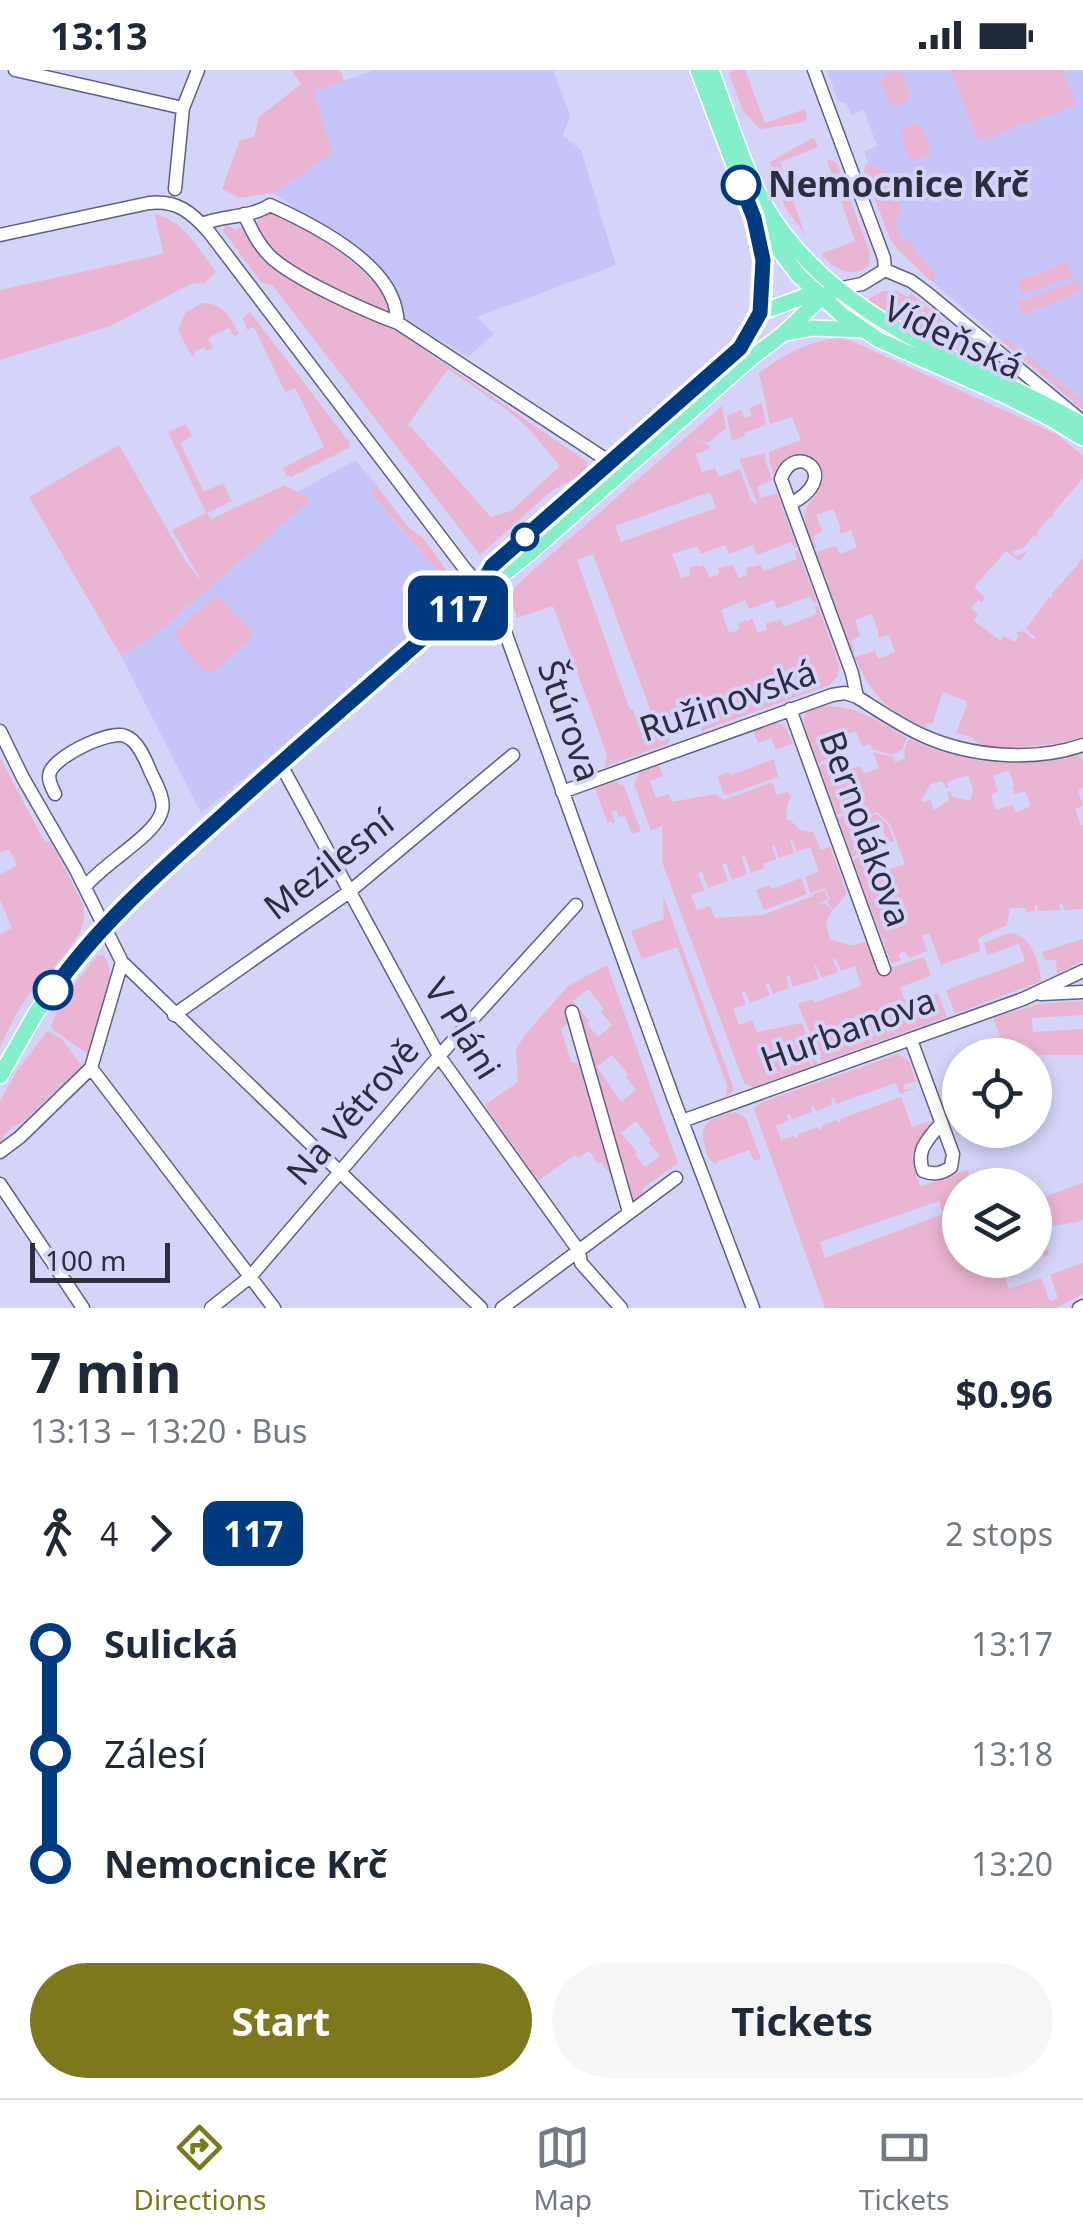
<!DOCTYPE html>
<meta charset="utf-8">
<style>
:root{--surface:#fff;--page:#f6f6f7;--text:#1f2937;--muted:#747a83;--line:#e0e1e3;--accent:#7e781d}
body{margin:0;font-family:"Noto Sans",sans-serif;background:var(--page);color:var(--text);height:100vh;display:flex;flex-direction:column;font-size:38px;white-space:nowrap}
*{box-sizing:border-box;margin:0}
p{font-size:32px;color:var(--muted)}
.icon{flex:none;width:55px;height:55px;fill:none;stroke:currentColor;stroke-width:2;stroke-linecap:round;stroke-linejoin:round}
.map{position:relative;height:1238px;overflow:hidden}
.sheet{display:flex;flex-direction:column;background:var(--surface);flex:1}
.sheet>*{flex:none}
.badge{padding:0 20px;border-radius:15px;font-size:35px;line-height:65px}
.controls{position:absolute;left:942px;top:968px;display:grid;gap:20px}
.controls a{display:grid;place-items:center;width:110px;height:110px;border-radius:50%;background:var(--surface);box-shadow:0 5px 15px #0003;font-size:50px}
.scale{position:absolute;left:30px;bottom:25px;width:140px;box-sizing:border-box;padding-left:10px;border:5px solid #2e2d3f;border-top:0;font-size:28px;line-height:35px;white-space:nowrap;color:#2e2d3f;-webkit-text-stroke:8px #d4d4f8;paint-order:stroke}
.map>.badge{position:absolute;translate:-50% -50%;box-shadow:0 0 0 5px #fff}
.legs{display:flex;align-items:center;gap:15px;height:110px;padding:0 30px;font-size:32px}
.legs p{margin-inline-start:auto}
.headline{display:flex;align-items:center;justify-content:space-between;height:170px;padding:0 30px}
h1{font-size:55px;font-weight:700;line-height:75px}
.button{display:flex;gap:20px;margin-top:auto;padding:20px 30px}
.button a{flex:1;height:115px;border-radius:60px;background:var(--accent);color:#fff;font-size:40px;font-weight:700;line-height:115px;text-align:center}
.button a+a{background:var(--page);color:var(--text)}
ul{padding:0 30px;list-style:none}
li{display:flex;align-items:center;gap:35px;height:110px;font-size:38px}
li i{display:grid;place-items:center;width:15px;height:100%;margin:0 12px;background:currentColor}
li i::after{content:'';width:25px;height:25px;margin:-12px;border:8px solid;border-radius:50%;background:var(--surface)}
li p{margin-inline-start:auto}
li:first-child i{background:linear-gradient(#0000 50%,currentColor 0)}
li:last-child i{background:linear-gradient(currentColor 50%,#0000 0)}
.status{display:flex;justify-content:space-between;align-items:center;height:70px;padding:0 50px;background:var(--surface);direction:ltr}
.status svg{height:28px;fill:currentColor}
.dock{display:flex;justify-content:space-around;align-items:center;height:140px;border-top:2px solid var(--line);background:var(--surface);font-size:28px;color:var(--muted)}
.dock a{display:grid;justify-items:center;gap:5px}
.dock .selected{color:var(--accent)}
.map>svg:first-child{display:block}
.built{fill:#c6c5fa}
.green{fill:#eab5d2;fill-rule:evenodd}
.lines{fill:none;stroke-linecap:round;stroke-linejoin:round}
.minor-casing{stroke:#605f86;stroke-width:15}
.major-casing{stroke:#fff;stroke-width:18}
.minor{stroke:#fff;stroke-width:12}
.major{stroke:#85eecb;stroke-width:15}
.line-1-casing{stroke:#fff;stroke-width:22}
.line-1{stroke:#003b80;stroke-width:15}
.stop-1-dot{fill:#fff;stroke:#003b80;stroke-width:5}
.labels{text-anchor:middle;stroke-width:8;stroke-linejoin:round;paint-order:stroke}
.stop-label{font-size:35px;font-weight:bold;fill:#2e2d3f;stroke:#d4d4f8;text-anchor:start}
.street-label{font-size:35px;fill:#2e2d3f;stroke:#d4d4f8}
</style>
<div class="status"><b>13:13</b><svg viewBox="0 0 49 12"><path d="M0 12V9h3v3zM5 12V6h3v6zM10 12V3h3v9zM15 12V0h3v12zM26 1h20v11H26zM47 4h2v5h-2z"/></svg></div>
<div class="map">
<svg width="1083" height="1238" viewBox="0 0 1083 1238">
<rect width="100%" height="100%" fill="#d4d4f8"/>
<path class="built" d="M375,0H553L570,45L563,66L581,80L616,195L477,247L494,264L468,287L406,250L370,193L274,123L332,84L314,21Z
M827,0H1083V340L943,221L898,180L890,168L864,101L868,93L864,81L877,76L864,40L851,45L846,33L838,31Z
M356,390L377,416L370,423L447,512L452,509V521L447,532L279,680L201,743L121,586L155,565L311,430L297,422Z"/>
<path class="green" d="M291,0H340L344,11L314,21L332,84L274,123L239,128L222,119L240,70L254,67L259,47L301,14Z
M733,0H745L765,53L805,39L807,46L805,52L760,59L743,41L729,4Z
M951,0H1063L1076,35L978,71Z
M893,1L902,4L909,25L906,32L895,36L888,33L881,11L883,5Z
M914,54L922,58L930,79L927,87L916,90L908,87L901,65L904,58Z
M814,67L818,77L780,92L805,165L785,137L770,92Z
M832,90L837,94L870,183L869,196C850,209 834,199 821,184L855,171L827,91Z
M868,93L889,103L902,140L898,142L899,147L895,154L902,172L909,170L919,186L936,205L931,211L898,180L890,168L864,101L865,96Z
M268,143L281,145C320,169 367,194 390,236L387,242L312,208L279,185L256,159L258,148Z
M155,144C186,152 197,178 216,202L204,213L191,214L110,256L0,290V220L163,184Z
M226,155L236,160L240,157L266,190L282,203L300,215L398,262L586,391L588,395L581,404L549,423L480,485L273,216L261,212L223,161ZM448,299L507,340L529,359L560,396L511,441L491,447L411,357L407,356Z
M1067,192L1072,207L1022,225L1017,211Z
M1077,210L1081,221L1027,244L1022,243L1018,232Z
M883,221H897L908,227L911,223L959,265L997,291L991,302L929,271L864,231Z
M202,233C223,233 230,246 239,264L234,267L229,258L208,268L213,278L207,281L204,277L194,282L195,286L192,287L178,260L185,243Z
M250,242L350,373L349,378L291,407L286,405L283,398L324,377L295,318L285,322L254,257L247,260L243,248Z
M1006,267L1083,331V340L1002,271Z
M842,268L854,272L1058,365L1083,386V408L1053,443V447H1050L1037,462V467L1033,466L1024,477L1012,482L1016,486L1028,481L1019,491L1006,481L974,517L985,528L982,532L978,530L971,538L978,544L974,551L1001,571L1003,565L1014,572L1019,566L1016,563L1023,561L1033,569L1035,567L1026,559L1049,527L1052,528V524L1083,488V667L1055,674L997,679L979,674L971,667L956,663L967,635L966,631L943,622L932,654L928,653L926,658C888,641 871,626 855,587L875,581L878,589L895,582L889,565L878,568V561L872,544L855,550L860,566L851,571L855,583H853L816,482L836,476L840,484L857,477L851,460L840,464V456L833,439L816,445L822,461L813,466L817,478H815C812,469 803,454 805,444C807,428 823,426 823,404L783,394L776,410L770,394L769,382L801,370L792,347L770,354L759,303C786,283 808,271 842,268Z
M762,333L766,355L744,363L745,366L732,371L727,346L741,340L744,348L751,346L749,338Z
M722,336L726,358L708,373L691,368L707,374L710,379L696,384L702,402L715,398L719,407L740,399L751,430L758,436L739,389L766,383L765,389L772,410L757,417L761,428L777,423L797,477L794,478L791,472L757,485L753,475L729,484L725,475L701,484L697,476L672,484L681,508L691,505L689,498L698,495L699,497L704,495L703,493L710,508L719,504L718,498L732,495V493L739,508L747,505L746,498L760,495V493L764,501L797,489L795,482L798,481L817,532L814,533L810,526L777,539L773,530L749,539L745,530L721,540L729,563L739,560L738,553L746,550L748,552L752,548L758,563L767,560L766,553L780,550V548L784,557L817,544L815,537L818,536L839,595L838,606L829,615L702,661L700,655L710,651L704,634L664,649L670,668L668,674L604,697L607,685L553,536L517,548C508,522 510,521 530,503ZM710,422L716,438L621,472L615,456ZM593,484L654,650L639,656L633,640H630L577,490Z
M186,354L192,366L180,373L204,422L223,413L232,431L207,443L211,449L285,415L311,430L155,565L121,586L29,427L119,375L186,492L202,512L172,460L206,443L168,362Z
M377,416L408,457L423,468L449,503L452,509L448,513L370,422Z
M217,525L251,560L250,570L215,601H203L178,571L176,560Z
M823,636C856,635 880,652 907,668L902,680L892,685L872,679L870,674L862,677L856,661L840,667L846,682L818,693L803,651L806,642Z
M776,652L785,656L793,673L776,680L771,668L758,673L753,661Z
M909,669C949,687 989,696 1033,692C1048,690 1064,686 1079,685L1083,689V718L1078,720L1083,736L1075,739L1081,755H1083V839L1064,840L1062,833L1060,834V840L1038,841L1037,835H1035V841L1026,842V838H1010L1007,855L978,868L980,881L941,895L929,863L922,866L927,881L909,888L905,881L899,884L901,891L891,893L853,790L865,785L870,798L886,792L889,800L905,794L890,754L877,742L861,748L857,738L837,745L819,696L839,689L844,701L860,696L864,704L879,698L873,682L893,687L895,692L905,688L904,681ZM1009,700L1014,715L1012,717L1014,724L1025,721L1031,736L1016,743L1012,735L996,740L991,725L998,721L993,706ZM968,705L973,719L970,731L953,727L950,721L947,722L949,730L934,740L930,730L924,732L921,730L931,714L942,711L946,718H949L947,712Z
M0,688L45,772H51L54,778L83,834C92,870 46,900 27,927C16,943 9,959 0,977V864L12,858L0,830V805L17,795L9,779L0,783Z
M774,689L778,707L727,725L724,724L717,706L729,702L731,705Z
M659,695L663,706L650,711L656,728L669,724L672,732L716,724L724,730L772,712L777,725L787,722L791,726L786,740L787,750H790L800,760L813,762L821,780L830,777L846,821L845,826L833,840L827,832L830,830L825,818L810,823L805,807L819,802L810,777L797,782L792,769L790,770L794,783L779,788L774,775L772,776L776,789L763,794L764,798L751,803L745,786L742,787L747,804L732,810L726,793L722,794L728,811L708,818L702,802L698,803L704,820L691,825L697,840L710,836L715,848L763,845L813,826V824L824,820L828,829L816,835L825,833L832,841L826,852L830,870C845,872 847,879 865,872L869,874L881,901L924,887L931,906L900,917L906,934L938,923L947,947L822,992L798,934L812,929L814,933L861,916L855,896L841,901L835,888L833,889L838,902L822,908L816,895L814,896L819,909L793,917L789,905L786,906L789,918L773,924L769,913L765,914L770,925L750,933L745,921L741,922L746,934L733,939L739,955L752,950L757,962L802,953L817,994L814,995L809,984L799,989L802,994L810,990L812,996L753,1017L744,1013L662,792V756L651,761L634,714L640,702Z
M614,711L624,716L641,761L632,764L625,746L619,747L616,740L611,742L615,752L612,753L610,750L608,754L595,718Z
M850,743L854,752L876,744L888,755L894,771L888,773L882,757L867,763L872,779L852,787L838,748Z
M801,808L807,824L764,840L756,820L770,815L772,819Z
M663,825L733,1016V1021L726,1027L727,1016L677,877L642,889L631,861L664,849Z
M1009,863C1033,865 1037,890 1042,911L955,944L946,920L1025,891L1019,874L988,885L984,873Z
M1083,869V891L1057,904L1056,890H1045L1042,882Z
M103,885C122,903 96,961 88,984L53,960L51,955L68,922L97,886Z
M607,895L678,1093L643,1118V1127L637,1131L630,1128L574,940L566,942L568,953L561,959L571,992L579,994L581,998L615,1111L601,1092L598,1094L589,1081L578,1088L575,1085L538,1111L485,1035L518,1012L516,979L525,965L568,916ZM588,919L604,939L601,942L612,955L598,967L587,954L589,951L573,931ZM612,985L628,1004L626,1007L636,1020L621,1032L597,997ZM636,1051L651,1070L649,1073L660,1086L645,1097L635,1085L637,1082L621,1063Z
M1083,931V945L1032,948L1033,962L1083,959V985H1014L1005,980L993,947L1040,934Z
M47,961L62,969L82,996L23,1052L12,1057L3,1066L4,1071L0,1075V1031L17,1001Z
M898,984L909,991L916,1011L904,1015L905,1020L918,1017L900,1024L896,1013L836,1034L834,1028L831,1029L832,1035L816,1041L813,1036H811L812,1042L792,1049L790,1044L787,1045L788,1051L776,1056L781,1070L794,1066L796,1069L798,1067V1064L818,1057L820,1060L822,1059V1056L836,1050L838,1053L841,1052L840,1049L901,1027L912,1057L930,1051C916,1088 904,1071 920,1117L967,1100L972,1115H960V1190H1033L1003,1201L1009,1219L1041,1208L1050,1231L1058,1228L1050,1205L1083,1193V1224L1056,1238H825L754,1039L760,1033ZM939,1131L943,1144L825,1188L820,1172Z
M735,1042L746,1048L761,1089L754,1091L749,1080L717,1092V1095C707,1089 707,1084 704,1073C698,1049 717,1048 735,1042Z
M1083,1113V1150C1068,1155 1054,1154 1040,1159L1049,1184L1043,1187L1039,1175L1035,1176V1130Z"/>
<g class="lines">
<g class="minor-casing">
<path id="minor" d="M15,0L183,38
M814,0L884,188L885,200
M175,119L183,38L198,0
M244,144C251,159 258,174 269,185C291,208 368,242 398,253
M202,154C224,145 250,148 270,135C310,153 377,187 393,230C396,237 397,245 398,253L616,396
M0,165L149,133C177,130 191,142 209,162L465,499L495,534L674,1030L753,1238
M885,200L911,211L926,222L1077,347
M837,219L862,214L885,200
M790,434C845,406 794,369 781,409L852,603L857,627
M790,639L884,899
M0,661L23,708L76,800L122,892L481,1238
M280,693L439,986L579,1181L581,1193L621,1238
M562,722L832,625L845,623L857,627C878,640 901,656 924,666C971,687 1034,692 1083,675
M55,724C52,717 47,710 50,702C56,686 109,660 125,666C138,670 146,691 151,703C156,713 165,729 162,740C158,764 102,794 85,817
M1041,924L1083,922
M572,942L629,1142
M174,945L349,822L513,685
M911,970L953,1084L951,1097C941,1104 934,1105 923,1101C915,1079 929,1069 941,1053
M91,998L274,1238
M682,1051L1023,929L1083,901
M0,1082L20,1067L91,998L122,892
M0,1114L83,1238
M211,1238L250,1207L439,986L576,835
M502,1238L676,1108
M1079,1238L1083,1236"/>
</g>
<g class="major-casing">
<path id="major" d="M698,0L754,148L799,206L842,245L879,270L1006,326L1046,346L1083,368
M711,0C729,48 743,99 769,142C840,256 974,291 1083,355
M759,243L803,227H822
M787,263L813,258L862,260
M480,518L492,496L740,278C747,266 756,253 760,241C769,214 762,183 756,157
M0,1006L36,943L70,896L105,856L280,693L480,518L501,506L530,483L750,289L783,264L822,227L837,219"/>
</g>
<use href="#minor" class="minor"/>
<use href="#major" class="major"/>
</g>
<g class="lines">
<g class="line-1-casing">
<path id="line-1" d="M53,920C100,853 163,799 223,745C307,668 395,594 480,518L492,496L740,278L760,243L763,190L754,148L741,115"/>
</g>
<use href="#line-1" class="line-1"/>
</g>
<g class="stop-1-dot">
<circle cx="741" cy="115" r="18"/>
<circle cx="525" cy="467" r="12"/>
<circle cx="53" cy="920" r="18"/>
</g>
<g class="labels">
<g class="stop-label">
<text x="768" y="127">Nemocnice Krč</text>
</g>
<g class="street-label">
<text transform="translate(953 268) rotate(25)" y="12">Vídeňská</text>
<text transform="translate(728 631) rotate(-19)" y="12">Ružinovská</text>
<text transform="translate(569 651) rotate(71)" y="12">Štúrova</text>
<text transform="translate(865 759) rotate(70)" y="12">Bernolákova</text>
<text transform="translate(329 795) rotate(-38)" y="12">Mezilesní</text>
<text transform="translate(462 959) rotate(58)" y="12">V Pláni</text>
<text transform="translate(848 960) rotate(-20)" y="12">Hurbanova</text>
<text transform="translate(353 1042) rotate(-49)" y="12">Na Větrově</text>
</g>
</g>
</svg>
<div class="controls">
<a><svg class="icon" aria-label="locate" viewBox="0 0 24 24"><circle cx="12" cy="12" r="6"/><path d="M12 2v4M12 18v4M2 12h4M18 12h4"/></svg></a>
<a><svg class="icon" aria-label="layers" viewBox="0 0 24 24"><path d="M12 4l9 5-9 5-9-5zM3 14l9 5 9-5"/></svg></a>
</div>
<div class="scale">100 m</div>
<b class="badge" style="left:458px;top:538px;background:#003b80;color:#fff">117</b>
</div>
<section class="sheet">
<div class="headline"><div><h1>7 min</h1><p>13:13 – 13:20 · Bus</p></div><b>$0.96</b></div>
<div class="legs"><svg class="icon" aria-label="walk" viewBox="0 0 24 24"><circle cx="13" cy="4" r="2"/><path d="M13 8l-2 6 4 7M11 14l-3 7M7 12l3-4h3l4 4"/></svg>4<svg class="icon" aria-label="forward" viewBox="0 0 24 24"><path d="M9 5l7 7-7 7"/></svg><b class="badge" style="background:#003b80;color:#fff">117</b><p>2 stops</p></div>
<ul>
<li><i style="color:#003b80"></i><b>Sulická</b><p>13:17</p></li>
<li><i style="color:#003b80"></i><span>Zálesí</span><p>13:18</p></li>
<li><i style="color:#003b80"></i><b>Nemocnice Krč</b><p>13:20</p></li>
</ul>
<div class="button"><a>Start</a><a>Tickets</a></div>
</section>
<nav class="dock">
<a class="selected"><svg class="icon" aria-label="directions" viewBox="0 0 24 24"><path d="M12 3l9 9-9 9-9-9zM9 14v-3h6M13 9l2 2-2 2"/></svg>Directions</a>
<a><svg class="icon" aria-label="map" viewBox="0 0 24 24"><path d="M3 6l6-2 6 2 6-2v14l-6 2-6-2-6 2zM9 4v14M15 6v14"/></svg>Map</a>
<a><svg class="icon" aria-label="tickets" viewBox="0 0 24 24"><path d="M3 7h18v10H3zM15 7v10"/></svg>Tickets</a>
</nav>
